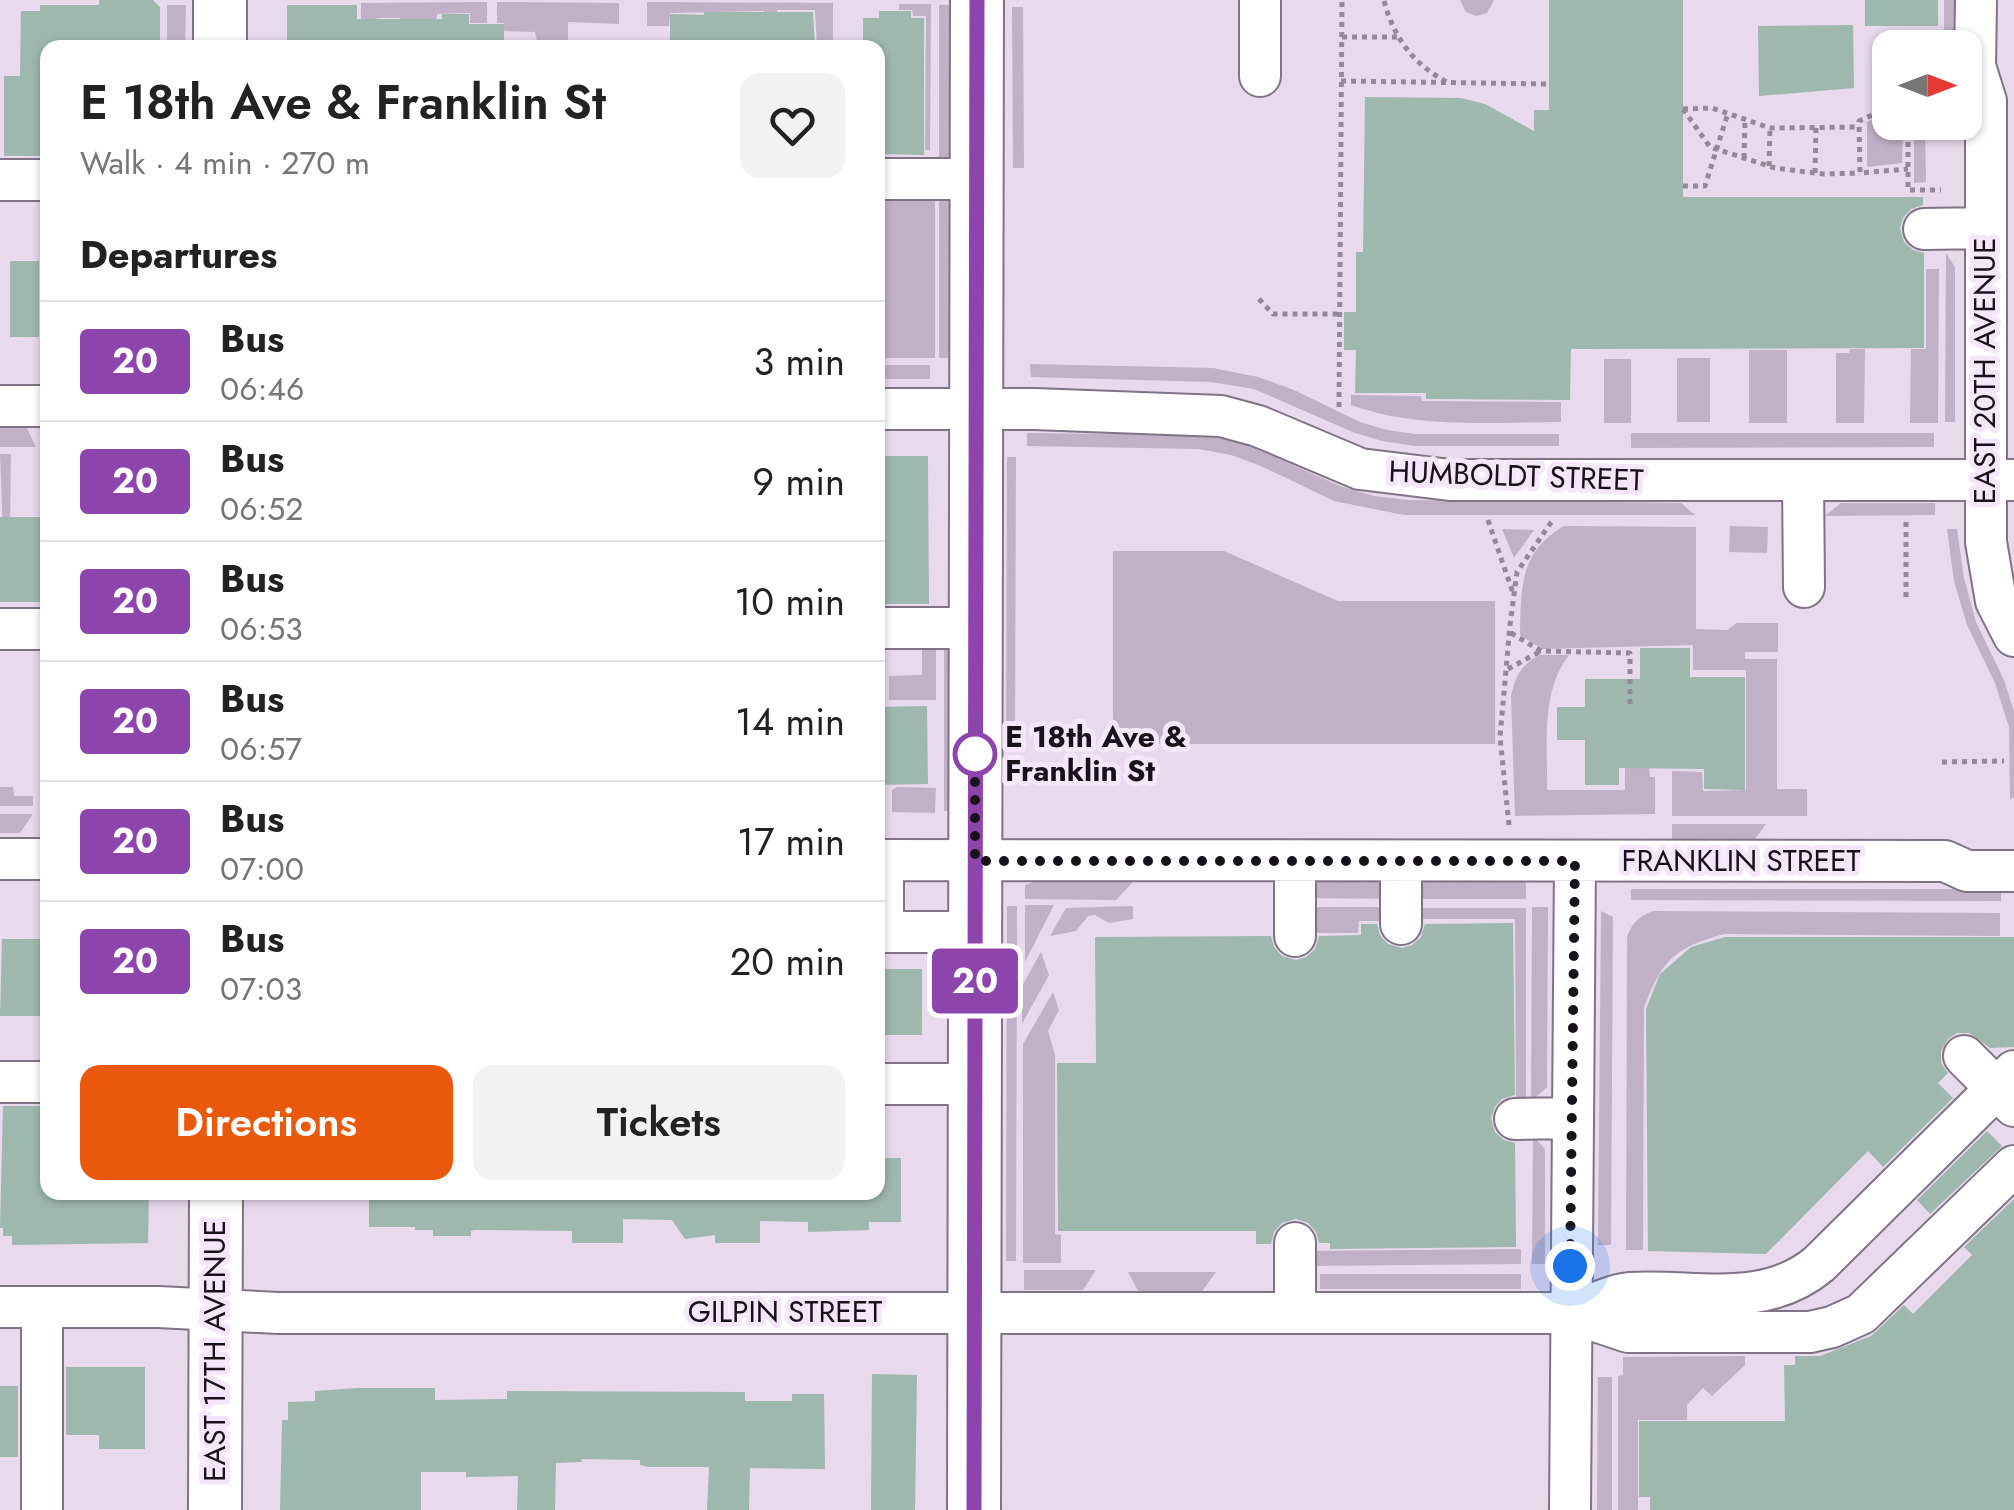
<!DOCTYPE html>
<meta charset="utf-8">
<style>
:root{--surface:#fff;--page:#f2f2f2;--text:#222;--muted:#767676;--line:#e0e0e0;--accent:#ea580c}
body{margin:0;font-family:Jost,sans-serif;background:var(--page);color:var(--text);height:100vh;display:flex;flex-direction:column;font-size:38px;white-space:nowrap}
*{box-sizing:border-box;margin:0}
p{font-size:32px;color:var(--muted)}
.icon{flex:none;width:55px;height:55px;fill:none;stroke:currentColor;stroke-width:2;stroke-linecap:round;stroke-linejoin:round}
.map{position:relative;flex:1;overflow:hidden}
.panel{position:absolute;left:40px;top:40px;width:845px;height:1160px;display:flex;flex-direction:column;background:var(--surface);border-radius:20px;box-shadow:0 2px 8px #0004}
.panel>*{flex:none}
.badge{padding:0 20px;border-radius:8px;font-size:35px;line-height:65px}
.needle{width:65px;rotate:90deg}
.tools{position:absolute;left:1872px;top:30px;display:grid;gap:20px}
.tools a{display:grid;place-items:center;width:110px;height:110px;border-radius:20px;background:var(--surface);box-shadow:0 2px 8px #0004;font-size:50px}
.you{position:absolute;width:50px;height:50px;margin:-25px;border:8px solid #fff;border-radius:50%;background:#1a73e8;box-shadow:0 0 0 15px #1a73e833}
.map>.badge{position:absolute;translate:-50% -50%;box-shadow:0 0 0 5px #fff}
h2{padding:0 40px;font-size:38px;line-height:90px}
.round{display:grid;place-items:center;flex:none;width:105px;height:105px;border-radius:20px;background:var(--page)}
.summary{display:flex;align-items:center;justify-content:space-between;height:170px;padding:0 40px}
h1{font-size:48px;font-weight:600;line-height:75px}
.primary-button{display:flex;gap:20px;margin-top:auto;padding:20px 40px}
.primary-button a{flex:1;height:115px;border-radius:20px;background:var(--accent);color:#fff;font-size:40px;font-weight:600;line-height:115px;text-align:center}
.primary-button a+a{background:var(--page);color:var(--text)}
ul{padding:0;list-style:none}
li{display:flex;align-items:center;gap:30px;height:120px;padding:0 40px;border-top:2px solid var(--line)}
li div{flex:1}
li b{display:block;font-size:38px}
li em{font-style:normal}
li .badge{min-width:110px;font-weight:700;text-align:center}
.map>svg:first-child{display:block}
.green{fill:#c1b1c6}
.building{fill:#9eb8ad}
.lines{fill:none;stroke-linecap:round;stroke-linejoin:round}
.minor-casing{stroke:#807385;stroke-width:44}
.major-casing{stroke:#807385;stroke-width:56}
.path{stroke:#948998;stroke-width:5;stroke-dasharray:5 5;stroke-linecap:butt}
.minor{stroke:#fff;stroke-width:40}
.major{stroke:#fff;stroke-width:52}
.line-casing{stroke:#fff;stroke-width:22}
.line{stroke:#8e44ad;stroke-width:15}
.walk{stroke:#18121a;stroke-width:10;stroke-dasharray:0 18}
.stop-dot{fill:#fff;stroke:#8e44ad;stroke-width:5}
.labels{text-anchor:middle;stroke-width:10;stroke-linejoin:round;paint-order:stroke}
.street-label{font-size:30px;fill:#18121a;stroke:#f5e6fb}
.stop-label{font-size:30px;font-weight:bold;fill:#18121a;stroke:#f5e6fb;text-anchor:start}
</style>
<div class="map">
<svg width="2014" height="1510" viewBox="0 0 2014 1510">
<rect width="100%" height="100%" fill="#e8d9ed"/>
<path class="green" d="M1460,0H1494L1487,13L1476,16L1466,12Z
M1944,0H1955V40L1947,47H1944Z
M487,2V23H470V13L437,14L436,24H401L400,18H377L376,25L361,47V3Z
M497,2L619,3V24L568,22V46H538L535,32L504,31V23H497Z
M647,2L833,3V47H817L815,10H777V21L765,22L764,11L670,13L669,26H647Z
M899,4H931L930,150H925L926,16H913L912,10H899Z
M167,5H186L185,47H167Z
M939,5H954V169H939Z
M1012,7H1023L1024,168H1013Z
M1890,112V122L1903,123L1902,163L1867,167V122Z
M1914,123H1925L1926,182L1914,183Z
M878,191H935V358H878Z
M939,194H953V358H939Z
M1946,253L1955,267V422H1945Z
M1926,269H1939L1938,423H1910L1911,349H1926Z
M1850,349H1865L1864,423H1836V353H1849Z
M1749,350H1787V423H1749Z
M1677,358H1710V422H1677Z
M1604,359H1631V423H1604Z
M1030,364L1213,368L1258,377L1294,390L1360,422L1387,430L1415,434H1559V446H1415L1382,441L1355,433L1254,389L1211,382L1031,377Z
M878,365H930V379H878Z
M1351,395L1421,396L1422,401L1561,402V422C1490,422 1418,429 1351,405Z
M0,428H27L36,447H0Z
M1027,433L1200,435L1238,441L1340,486L1374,496L1407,500L1681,503L1695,515H1404L1334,501L1261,466L1231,455L1199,449L1027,446Z
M1631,433H1934V447L1631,448Z
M0,454H11L10,531H3Z
M1007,457H1016L1015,737H1006Z
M1841,503H1935V515L1825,516Z
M1564,526L1696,527V629L1727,630L1737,623H1778V652H1745V659H1777V789H1807V816H1672V771L1702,772L1703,791L1746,790V670H1693V645L1542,649L1520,635C1521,589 1519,552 1564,526Z
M1730,526L1768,527L1767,553L1729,552Z
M1502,529L1534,530L1514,558Z
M1947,529H1957L1964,578L1976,622L2004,680L2014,711V797L2010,800L2009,727L1995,683L1967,625L1954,581Z
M1113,551H1224L1338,601H1495V744H1113Z
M944,643H953V811H944Z
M922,644H936V700H889V676L922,675Z
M1540,655H1569C1540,693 1548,744 1547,790H1625V764H1649L1650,777H1655V814L1515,816L1511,696C1516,675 1521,665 1540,655Z
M0,787H13L14,796H33V806H0Z
M897,787L936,788L935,813L892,812V790Z
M0,814H33L20,833H0Z
M1672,824H1766L1755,839H1672Z
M1129,879L1132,883L1116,900L1025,899V885L1040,880Z
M1423,879L1526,880V899H1409Z
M1315,880H1380L1394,899L1301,898Z
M1631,889H2001V901L1631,900Z
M1025,905H1054L1025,962Z
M1007,906H1017L1016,1261H1006Z
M1133,906V919L1109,923L1095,915L1088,916L1076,931L1050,936L1066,908Z
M1303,907H1397V921H1359L1358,933H1303Z
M1532,907H1548L1547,1087L1531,1102Z
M1411,908H1526V1104H1516L1515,919H1411Z
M1601,911L1613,917L1611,1245H1598Z
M1653,911L2000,913V936L1724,934C1674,948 1662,960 1644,1008L1643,1250H1626L1627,937C1632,923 1639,916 1653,911Z
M1041,952L1049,975L1022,1024V986Z
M1053,992L1059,1010L1048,1031L1055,1055V1234L1061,1235V1263H1023V1044Z
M1533,1136L1545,1149V1264H1532Z
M1521,1249V1264L1304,1266V1251Z
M1024,1270H1096L1083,1290H1024Z
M1128,1272H1216L1200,1294H1140Z
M1320,1274H1521V1289H1320Z
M1745,1356V1365L1712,1396L1703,1388L1687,1405V1420H1638V1510H1618V1376L1623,1375V1357Z
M1598,1377H1612V1510H1597Z"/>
<path class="building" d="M99,0H153L160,7V48H48V156H4V76H20L21,11H40V5H99Z
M1549,0H1683V197H1923V205L1911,209L1903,218L1900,228L1904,242L1913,250L1924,253V348L1571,349L1570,400L1426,399V393H1355L1356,350H1344V312H1356V252H1363L1365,97L1461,98L1485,104L1534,131V110H1549Z
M1865,0H1938V26H1865Z
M287,5H357V19H442V14H469V24H504V48H287Z
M879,11H911V18H924V155L878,154V48H863V18H879Z
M704,12H813L815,48H670V14L704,15Z
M1853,25L1854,88L1759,96L1758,26Z
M10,261H39V337H10Z
M878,456H928L929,604H878Z
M0,517H48V602H0Z
M1640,648H1690V677H1745V790L1704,789V769L1619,768V785H1585V740H1557V707H1585V679H1640Z
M927,706L928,784L878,785V707Z
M1513,923L1515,1095L1502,1099L1495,1107L1491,1118L1495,1132L1504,1140L1515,1143L1516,1247L1330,1249V1243H1319L1316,1232L1308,1223L1296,1219L1282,1223L1274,1232L1271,1244H1256V1231H1058L1057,1063H1096L1095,937L1271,936L1274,947L1282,956L1296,960L1306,957L1315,949L1319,936L1361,935V924H1377L1380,935L1388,944L1402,948L1412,945L1421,937L1425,924Z
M1725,937H2014V1047L1990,1048L1969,1033H1957L1948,1039L1941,1051V1063L1948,1073L1938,1083L1953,1098L1883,1167L1868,1151L1766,1254L1648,1251L1646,1009L1660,974L1691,947Z
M2,939H48V1016H0Z
M878,969H922V1035H878Z
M3,1106H48V1192H149L148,1243L12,1245V1236H3V1228H0Z
M1987,1131L2002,1146L1930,1214L1917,1200Z
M878,1158H901V1222H869V1230L808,1232V1222L760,1221V1243H715V1235L685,1239L672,1220L623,1219V1243H572V1231L474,1230L471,1231V1236H433V1230H415V1227H369V1192H878Z
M2014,1199V1510H1650V1497H1639V1421H1785L1784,1365H1795V1356H1820L1871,1336L1904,1305L1913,1314L1972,1255L1964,1247Z
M66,1367H145V1449H99V1435H66Z
M872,1374L917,1375L915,1510H871Z
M0,1386H18V1457H0Z
M357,1388H435V1400L507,1399V1391L745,1392V1401H792V1394H824L825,1469L750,1468L749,1510H707L709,1467H648L640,1465V1460L582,1459L581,1462L556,1463L555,1510H517L518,1476L466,1477V1472H421V1510H280L282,1420H288V1402L315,1401V1391Z"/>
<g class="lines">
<g class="minor-casing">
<path id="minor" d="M1260,0V76
M1976,0L1975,66L1986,101V542L1996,601L2014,636
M878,179H976
M0,180H48
M1924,229L1985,228
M0,406H48
M878,409H1034L1221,416L1258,426L1360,469L1450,480H2014
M1803,480L1804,587
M878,628H975
M0,629H48
M0,859H48
M878,860L1945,861L1967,871H2014
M883,860V932H975
M1295,861V936
M1401,861V924
M1964,1056L2014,1106
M0,1082H48
M878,1084H975
M1515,1119L1571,1118
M1295,1243V1312
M0,1307H158L278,1313H1571L1628,1332H1810L1832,1327L1861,1314L2014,1166
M42,1307V1510
M1571,1313C1589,1306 1611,1295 1630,1293C1696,1289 1764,1310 1819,1264L2014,1071
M1570,1510L1575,861"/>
</g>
<g class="major-casing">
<path id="major" d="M220,48V0
M215,1510L216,1192
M974,1510L977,0"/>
</g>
<path class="path" d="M1384,1C1394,38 1413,64 1447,82
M1342,37H1397
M1341,81L1549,84
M1890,107L1859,121L1860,173L1908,169
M1683,109L1710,147L1775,168L1823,174L1860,173
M1683,109L1712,108L1770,128L1859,127
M1908,122V190H1941
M1744,158L1745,119
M1769,166L1770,128
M1815,173L1816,127
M1683,186H1705L1728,113
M1259,299L1273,314H1340
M1339,407L1342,1
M1488,520L1513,593
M1906,522V600
M1511,633L1541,651L1630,653V704
M1508,669L1541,651
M1942,762L2004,761
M1509,825L1500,737L1510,625L1517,572L1552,521"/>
<use href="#minor" class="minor"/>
<use href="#major" class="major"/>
</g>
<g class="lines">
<g class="line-casing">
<path id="line" d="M974,1510L977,0"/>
</g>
<use href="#line" class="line"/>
<path class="walk" d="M975,754V741V861H1575L1570,1266"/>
</g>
<circle class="stop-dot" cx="975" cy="754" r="20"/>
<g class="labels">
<g class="street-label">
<text transform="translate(1985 371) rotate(-90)" y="10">EAST 20TH AVENUE</text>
<text transform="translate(1516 476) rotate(2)" y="10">HUMBOLDT STREET</text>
<text x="1741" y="871">FRANKLIN STREET</text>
<text x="785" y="1322">GILPIN STREET</text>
<text transform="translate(215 1351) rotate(-90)" y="10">EAST 17TH AVENUE</text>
</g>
<g class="stop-label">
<text x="1005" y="747">E 18th Ave &amp;<tspan x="1005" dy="34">Franklin St</tspan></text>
</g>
</g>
</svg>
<div class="tools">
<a><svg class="needle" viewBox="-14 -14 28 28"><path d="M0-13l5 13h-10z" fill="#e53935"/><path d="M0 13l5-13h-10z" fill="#767676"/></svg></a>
</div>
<div class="you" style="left:1570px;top:1266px"></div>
<b class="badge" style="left:975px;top:981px;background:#8e44ad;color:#fff">20</b>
<section class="panel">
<div class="summary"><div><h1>E 18th Ave &amp; Franklin St</h1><p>Walk · 4 min · 270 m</p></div><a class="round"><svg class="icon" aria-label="heart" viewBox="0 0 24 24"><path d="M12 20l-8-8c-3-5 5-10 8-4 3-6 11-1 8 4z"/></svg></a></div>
<h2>Departures</h2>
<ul>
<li><span class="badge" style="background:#8e44ad;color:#fff">20</span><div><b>Bus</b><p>06:46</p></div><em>3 min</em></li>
<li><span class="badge" style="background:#8e44ad;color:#fff">20</span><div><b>Bus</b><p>06:52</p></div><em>9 min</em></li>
<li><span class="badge" style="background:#8e44ad;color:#fff">20</span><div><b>Bus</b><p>06:53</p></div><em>10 min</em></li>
<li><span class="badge" style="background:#8e44ad;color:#fff">20</span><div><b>Bus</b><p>06:57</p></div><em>14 min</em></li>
<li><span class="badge" style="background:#8e44ad;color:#fff">20</span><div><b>Bus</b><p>07:00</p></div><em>17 min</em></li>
<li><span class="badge" style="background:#8e44ad;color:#fff">20</span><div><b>Bus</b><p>07:03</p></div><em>20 min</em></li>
</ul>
<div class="primary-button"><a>Directions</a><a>Tickets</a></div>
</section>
</div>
